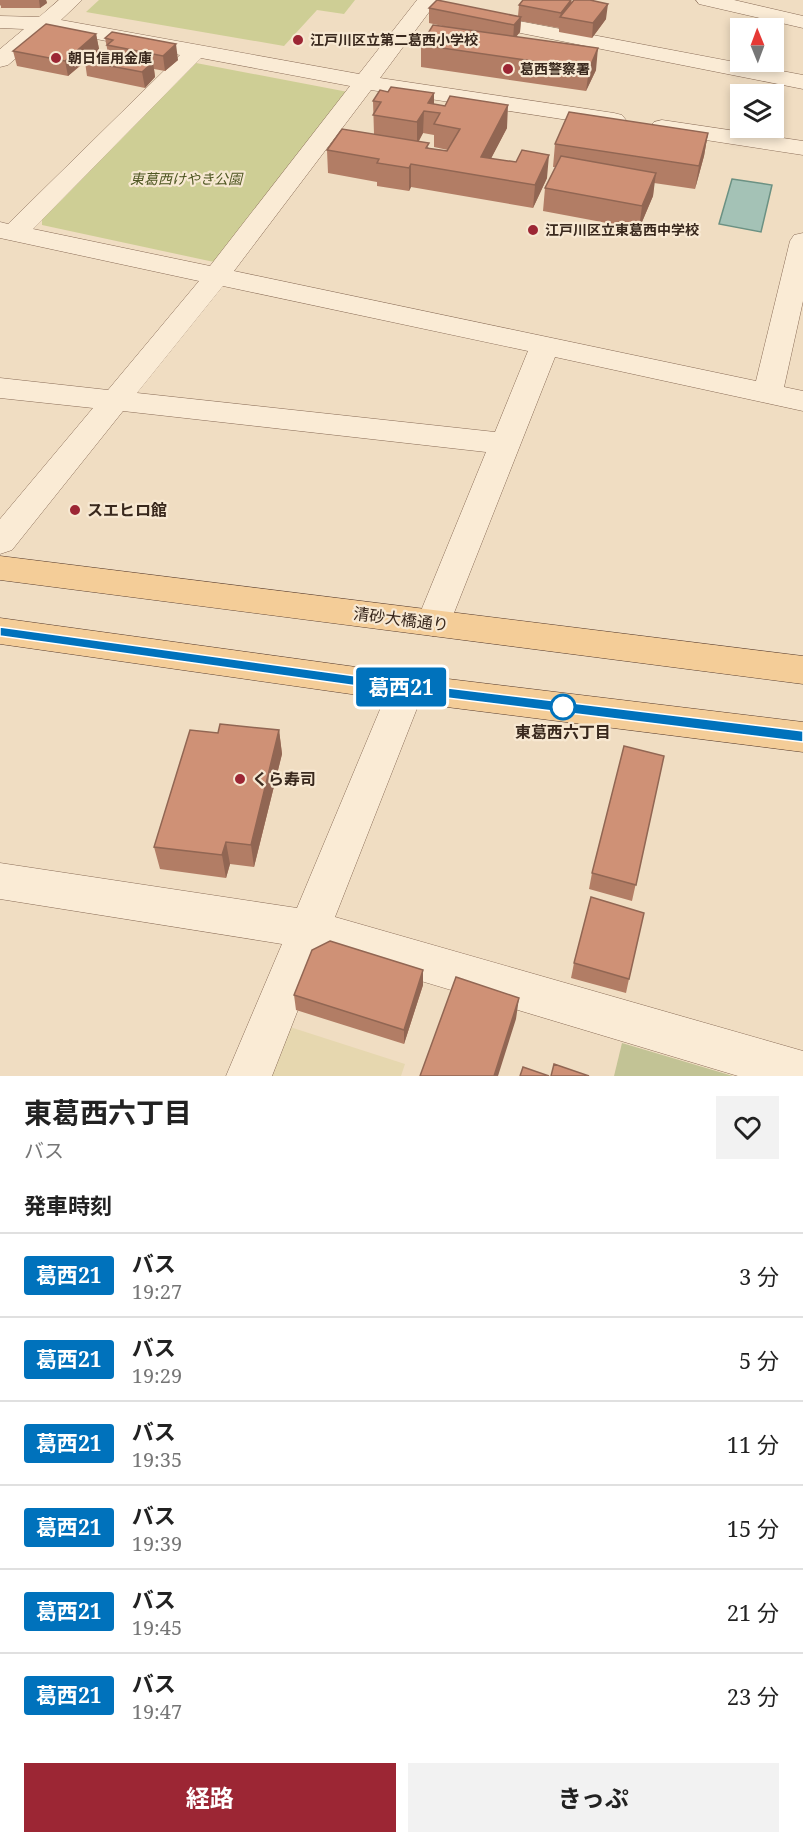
<!DOCTYPE html>
<html lang="ja">
<meta charset="utf-8">
<style>
:root{--surface:#fff;--page:#f2f2f2;--text:#222;--muted:#767676;--line:#e0e0e0;--accent:#9c2634}
body{margin:0;font-family:"Noto Serif","Noto Sans JP",serif;background:var(--page);color:var(--text);height:100vh;display:flex;flex-direction:column;font-size:22px;white-space:nowrap}
*{box-sizing:border-box;margin:0}
p{font-size:20px;color:var(--muted)}
.icon{flex:none;width:33px;height:33px;fill:none;stroke:currentColor;stroke-width:2;stroke-linecap:round;stroke-linejoin:round}
.map{position:relative;height:1076px;overflow:hidden}
.drawer{display:flex;flex-direction:column;background:var(--surface);flex:1}
.drawer>*{flex:none}
.badge{padding:0 12px;border-radius:4px;font-size:21px;line-height:39px}
.needle{width:39px;rotate:359deg}
.fabs{position:absolute;left:730px;top:18px;display:grid;gap:12px}
.fabs a{display:grid;place-items:center;width:54px;height:54px;border-radius:0px;background:var(--surface);box-shadow:0 3px 9px #0003;font-size:30px}
.map>.badge{position:absolute;translate:-50% -50%;box-shadow:0 0 0 3px #fff}
h2{padding:0 24px;font-size:22px;line-height:54px}
.round{display:grid;place-items:center;flex:none;width:63px;height:63px;border-radius:0px;background:var(--page)}
.summary{display:flex;align-items:center;justify-content:space-between;height:102px;padding:0 24px}
h1{font-size:28px;font-weight:700;line-height:45px}
.button{display:flex;gap:12px;margin-top:auto;padding:12px 24px}
.button a{flex:1;height:69px;border-radius:0px;background:var(--accent);color:#fff;font-size:24px;font-weight:700;line-height:69px;text-align:center}
.button a+a{background:var(--page);color:var(--text)}
ul{padding:0;list-style:none}
li{display:flex;align-items:center;gap:18px;height:84px;padding:0 24px;border-top:2px solid var(--line)}
li div{flex:1}
li b{display:block;font-size:22px}
li em{font-style:normal}
li .badge{min-width:66px;font-weight:700;text-align:center}
.map>svg:first-child{display:block}
.farmland{fill:#e6d7af}
.green{fill:#cece95}
.cemetery{fill:#c2c395}
.water{fill:#a4c2b6;stroke:#6b9183;stroke-width:1.5}
.lines{fill:none;stroke-linecap:round;stroke-linejoin:round}
.minor-casing{stroke:#8a6d58;stroke-width:1}
.major-casing{stroke:#583c2d;stroke-width:1}
.minor{fill:#faebd5;fill-rule:evenodd}
.major{fill:#f4cd98;fill-rule:evenodd}
.wall{fill:#b27d65;fill-rule:evenodd}
.shaded-wall{fill:#916653}
.building{fill:#cf9176;stroke:#916653;stroke-width:1.5}
.line{fill:#0072bc;stroke:#fff;stroke-width:1.5}
.poi-dot{fill:#9c2634;stroke:#f7e8d2;stroke-width:2}
.stop-dot{fill:#fff;stroke:#0072bc;stroke-width:3}
.labels{text-anchor:middle;stroke-width:4.5;stroke-linejoin:round;paint-order:stroke}
.far-poi-label{font-size:14px;font-weight:bold;fill:#39281d;stroke:#f7e8d2;text-anchor:start}
.far-park-label{font-size:14px;font-style:italic;fill:#4f5723;stroke:#f7e8d2}
.poi-label{font-size:16px;font-weight:bold;fill:#39281d;stroke:#f7e8d2;text-anchor:start}
.street-label{font-size:16px;fill:#39281d;stroke:#f7e8d2}
.stop-label{font-size:16px;font-weight:bold;fill:#39281d;stroke:#f7e8d2}
</style>
<div class="map">
<svg width="803" height="1076" viewBox="0 0 803 1076">
<rect width="100%" height="100%" fill="#f0ddc2"/>
<path class="farmland" d="M290,1027L405,1064L401,1076H271Z"/>
<path class="green" d="M99,0H355L344,14L317,10L284,46L86,12Z
M196,63L348,92L214,262L42,225V219Z"/>
<path class="cemetery" d="M622,1043L733,1076H614Z"/>
<path class="water" d="M732,179L772,185L761,232L719,224Z"/>
<g class="lines">
<g class="minor-casing">
<path id="minor" d="M59,0H82L61,20L359,74L417,0H438L380,78L614,113L622,115L626,120L622,125L614,127L371,90L234,271L756,381L790,241L794,235L803,233V301L784,387L803,391V411L555,357L450,623L445,632L433,636L421,632L416,623L486,452L123,411L12,550L0,554V519L93,408L0,398V378L108,390L199,281L0,238V222L8,224L180,55L49,30L8,65L0,67V49L24,29L0,28V16L39,17ZM201,58L350,86L210,266L33,229ZM223,286L528,351L495,432L137,393Z
M696,0H734L803,16V28L699,4Z
M477,13L803,75V89L470,23L466,19L470,15Z
M662,120L803,141V155L654,132L650,127L654,122Z
M407,674L420,678L425,688L335,917L803,1051V1076H738L321,951L272,1076H226L282,944L0,899V863L297,908L389,688L394,678Z"/>
</g>
<g class="major-casing">
<path id="major" d="M0,556L803,656V684L0,580Z
M0,618L407,674L803,722V752L407,702L0,644Z"/>
</g>
<use href="#minor" class="minor"/>
<use href="#major" class="major"/>
</g>
<path class="wall" d="M0,0H46L47,3L40,8H1V5L0,6Z
M590,0L606,19L592,38L559,32V28L521,21L520,32L516,37L596,70L586,91L421,67V45L447,27L429,23V8L518,16L519,5Z
M112,32L178,60L165,71L154,69L155,77L145,88L87,76L85,62L68,76L17,66L13,51L96,34L99,49L97,51L108,53L105,38Z
M388,92L434,93V104L507,128L491,158L547,178L533,208L411,187L409,191L377,186V182L328,173L327,150L374,134L373,101ZM423,133L434,135V147L448,150L447,151L429,148L419,141Z
M708,133L704,156L695,189L654,183L653,196L639,229L543,211L545,188L556,167H553L555,144Z
M279,730L282,754L254,867L230,864L226,878L160,869L154,847L218,733Z
M664,756L632,901L589,889L592,873Z
M574,963L629,979L626,993L571,978Z
M423,985L404,1044L296,1010L294,995Z"/>
<path class="shaded-wall" d="M39,0H46L47,3L40,8Z
M571,0L570,14L560,17L561,13Z
M608,4L606,19L592,38L593,23Z
M521,17L520,32L513,40L514,25Z
M96,34L99,49L68,76L65,61Z
M176,44L178,60L165,71L163,56Z
M598,48L596,70L586,91L589,69Z
M153,62L155,77L145,88L142,72Z
M434,93V112L428,103Z
M508,105L507,128L482,176L481,157Z
M424,111L423,133L417,144V122Z
M708,133L704,156L695,189L699,166Z
M549,155L547,178L533,208L535,185Z
M411,164V187L409,191V168Z
M656,173L653,196L639,229L642,206Z
M279,730L282,754L254,867L251,845Z
M226,842L230,864L226,878L222,855Z
M423,970V985L404,1044V1030Z
M519,998L516,1019L498,1076H494Z"/>
<path class="building" d="M437,0L521,17L514,25L429,8Z
M523,0H571L561,13L519,5Z
M574,0H590L608,4L593,23L560,17Z
M46,24L96,34L65,61L13,51Z
M433,25L598,48L589,69L421,45Z
M112,32L176,44L163,56L107,45L113,40L105,38Z
M96,51L153,62L142,72L84,61Z
M391,87L434,93L428,103L445,106L450,96L508,105L481,157L516,162L522,150L549,155L535,185L411,164L409,168L377,163L379,159L327,150L342,129L429,143L426,148L447,151L460,129L434,124L440,113L424,111L417,122L373,115L381,102L373,101L380,90L388,92Z
M569,112L708,133L699,166L555,144Z
M561,156L656,173L642,206L545,188Z
M220,724L279,730L251,845L226,842L222,855L154,847L190,730L218,733Z
M624,746L664,756L636,885L592,873Z
M591,897L644,913L629,979L574,963Z
M330,941L423,970L404,1030L294,995L312,950Z
M456,977L519,998L494,1076H420Z
M554,1064L589,1076H551Z
M523,1067L549,1076H520Z"/>
<path class="line" d="M0,627L407,683L803,731V742L407,693L0,636Z"/>
<g class="poi-dot">
<circle cx="298" cy="40" r="6"/>
<circle cx="56" cy="58" r="6"/>
<circle cx="508" cy="69" r="6"/>
<circle cx="533" cy="230" r="6"/>
<circle cx="75" cy="510" r="6"/>
<circle cx="240" cy="779" r="6"/>
</g>
<circle class="stop-dot" cx="563" cy="707" r="12"/>
<g class="labels">
<g class="far-poi-label">
<text x="310" y="45">江戸川区立第二葛西小学校</text>
<text x="68" y="63">朝日信用金庫</text>
<text x="520" y="74">葛西警察署</text>
<text x="545" y="235">江戸川区立東葛西中学校</text>
</g>
<g class="far-park-label">
<text x="186" y="184">東葛西けやき公園</text>
</g>
<g class="poi-label">
<text x="87" y="516">スエヒロ館</text>
<text x="252" y="785">くら寿司</text>
</g>
<g class="street-label">
<text transform="translate(401 619) rotate(7)" y="6">清砂大橋通り</text>
</g>
<g class="stop-label">
<text x="563" y="738">東葛西六丁目</text>
</g>
</g>
</svg>
<div class="fabs">
<a><svg class="needle" viewBox="-14 -14 28 28"><path d="M0-13l5 13h-10z" fill="#e53935"/><path d="M0 13l5-13h-10z" fill="#767676"/></svg></a>
<a><svg class="icon" aria-label="layers" viewBox="0 0 24 24"><path d="M12 4l9 5-9 5-9-5zM3 14l9 5 9-5"/></svg></a>
</div>
<b class="badge" style="left:401px;top:687px;background:#0072bc;color:#fff">葛西21</b>
</div>
<section class="drawer">
<div class="summary"><div><h1>東葛西六丁目</h1><p>バス</p></div><a class="round"><svg class="icon" aria-label="heart" viewBox="0 0 24 24"><path d="M12 20l-8-8c-3-5 5-10 8-4 3-6 11-1 8 4z"/></svg></a></div>
<h2>発車時刻</h2>
<ul>
<li><span class="badge" style="background:#0072bc;color:#fff">葛西21</span><div><b>バス</b><p>19:27</p></div><em>3 分</em></li>
<li><span class="badge" style="background:#0072bc;color:#fff">葛西21</span><div><b>バス</b><p>19:29</p></div><em>5 分</em></li>
<li><span class="badge" style="background:#0072bc;color:#fff">葛西21</span><div><b>バス</b><p>19:35</p></div><em>11 分</em></li>
<li><span class="badge" style="background:#0072bc;color:#fff">葛西21</span><div><b>バス</b><p>19:39</p></div><em>15 分</em></li>
<li><span class="badge" style="background:#0072bc;color:#fff">葛西21</span><div><b>バス</b><p>19:45</p></div><em>21 分</em></li>
<li><span class="badge" style="background:#0072bc;color:#fff">葛西21</span><div><b>バス</b><p>19:47</p></div><em>23 分</em></li>
</ul>
<div class="button"><a>経路</a><a>きっぷ</a></div>
</section>
